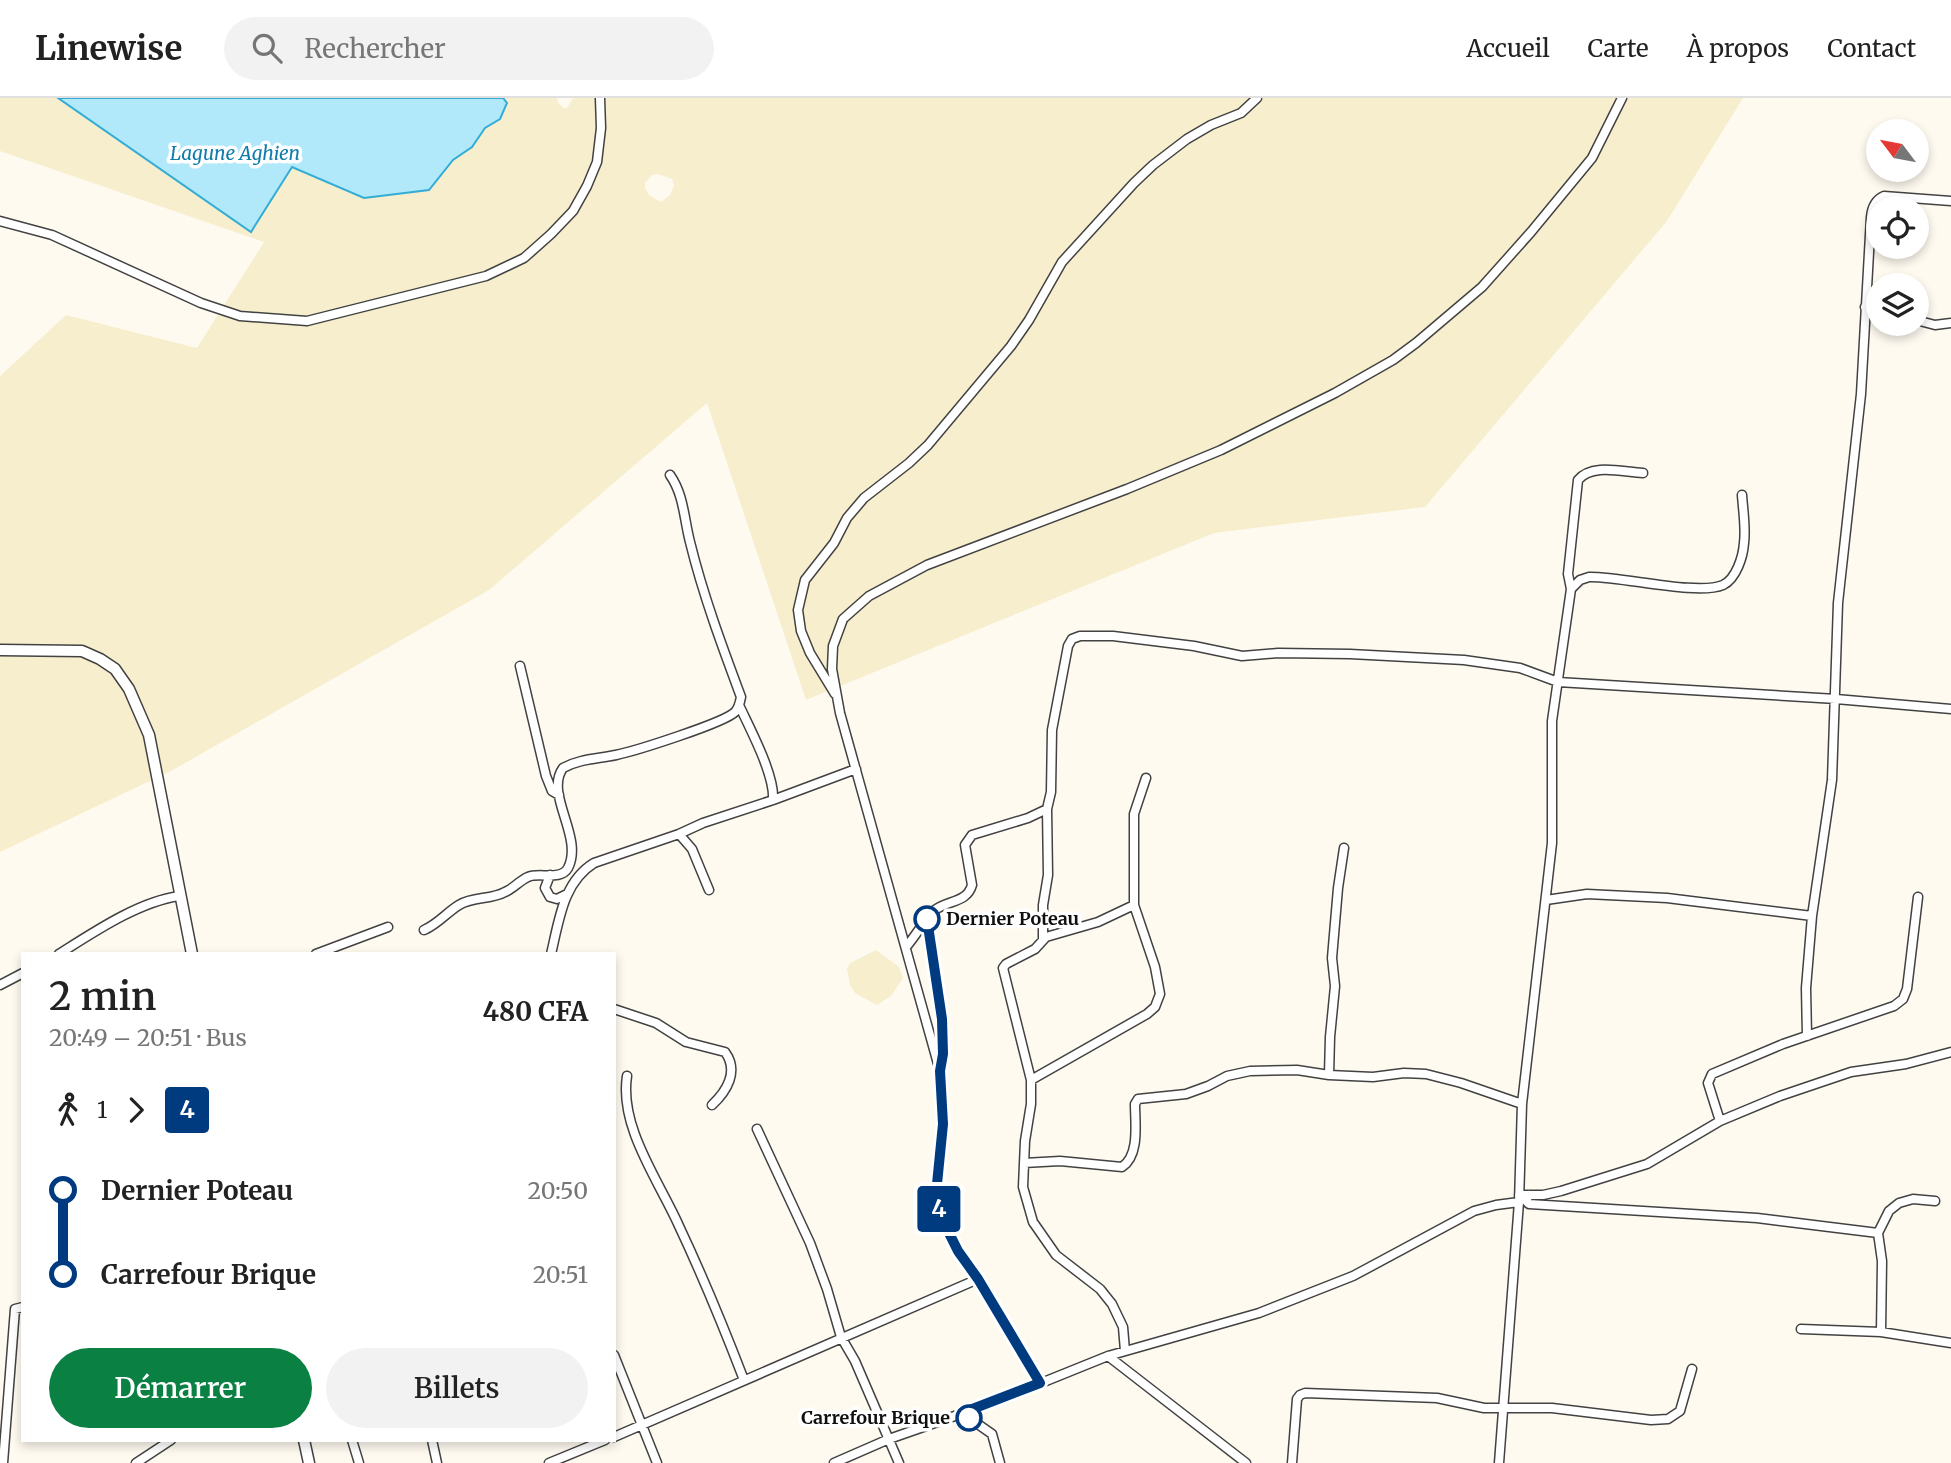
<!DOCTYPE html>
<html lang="fr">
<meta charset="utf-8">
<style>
:root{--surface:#fff;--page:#f2f2f2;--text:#222;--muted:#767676;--line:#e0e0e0;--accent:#0b8043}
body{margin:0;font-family:Merriweather,serif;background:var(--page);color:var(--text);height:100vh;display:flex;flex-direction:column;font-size:26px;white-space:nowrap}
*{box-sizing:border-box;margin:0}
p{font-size:23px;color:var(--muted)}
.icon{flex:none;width:38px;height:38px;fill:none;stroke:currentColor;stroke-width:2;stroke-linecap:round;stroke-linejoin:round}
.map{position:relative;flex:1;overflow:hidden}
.sheet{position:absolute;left:21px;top:854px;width:595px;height:490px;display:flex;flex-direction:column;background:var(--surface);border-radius:0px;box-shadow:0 4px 10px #0003}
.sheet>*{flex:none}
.badge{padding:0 14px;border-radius:5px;font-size:24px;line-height:46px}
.needle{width:46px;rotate:302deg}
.buttons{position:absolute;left:1866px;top:21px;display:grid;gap:14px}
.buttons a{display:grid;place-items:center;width:63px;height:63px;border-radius:50%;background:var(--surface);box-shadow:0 4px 10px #0003;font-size:35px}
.map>.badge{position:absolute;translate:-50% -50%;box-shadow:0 0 0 4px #fff}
.legs{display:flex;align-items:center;gap:10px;height:77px;padding:0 28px;font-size:23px}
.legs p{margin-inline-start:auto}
.headline{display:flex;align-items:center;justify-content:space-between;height:119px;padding:0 28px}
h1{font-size:38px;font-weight:600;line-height:52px}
.action{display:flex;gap:14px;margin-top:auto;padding:14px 28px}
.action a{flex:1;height:80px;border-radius:42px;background:var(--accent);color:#fff;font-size:28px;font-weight:600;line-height:80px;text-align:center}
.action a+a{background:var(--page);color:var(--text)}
ul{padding:0 28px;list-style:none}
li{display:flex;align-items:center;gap:24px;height:84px;font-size:26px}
li i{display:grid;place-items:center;width:10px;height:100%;margin:0 9px;background:currentColor}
li i::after{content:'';width:18px;height:18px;margin:-9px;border:5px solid;border-radius:50%;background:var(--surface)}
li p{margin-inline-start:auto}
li:first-child i{background:linear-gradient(#0000 50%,currentColor 0)}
li:last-child i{background:linear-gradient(currentColor 50%,#0000 0)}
header{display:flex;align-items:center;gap:42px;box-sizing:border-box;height:98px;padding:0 35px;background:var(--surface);border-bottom:2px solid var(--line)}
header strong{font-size:33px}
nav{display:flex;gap:38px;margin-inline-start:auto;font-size:24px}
.search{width:490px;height:63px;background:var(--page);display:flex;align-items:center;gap:18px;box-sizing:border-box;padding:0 24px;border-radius:38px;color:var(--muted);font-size:26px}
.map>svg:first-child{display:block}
.farmland{fill:#f7eece;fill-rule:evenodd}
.water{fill:#b1e9fa;stroke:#33acd6;stroke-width:2}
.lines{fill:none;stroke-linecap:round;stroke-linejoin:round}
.minor-casing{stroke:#424242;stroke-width:11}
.tertiary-casing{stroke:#424242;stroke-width:13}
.minor{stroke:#fff;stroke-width:8}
.tertiary{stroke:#fff;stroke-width:10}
.line-1-casing{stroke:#fff;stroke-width:16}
.line-1{stroke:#003b80;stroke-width:10}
.stop-1-dot{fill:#fff;stroke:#003b80;stroke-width:3.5}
.labels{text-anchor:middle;stroke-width:7;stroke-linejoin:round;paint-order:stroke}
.stop-label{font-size:18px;font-weight:bold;fill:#0f0f0f;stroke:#fff;text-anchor:start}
.water-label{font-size:19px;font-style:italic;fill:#0f7caa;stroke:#fff}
</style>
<header>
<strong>Linewise</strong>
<div class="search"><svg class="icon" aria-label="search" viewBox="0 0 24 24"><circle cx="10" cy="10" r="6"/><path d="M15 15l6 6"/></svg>Rechercher</div>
<nav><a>Accueil</a><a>Carte</a><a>À propos</a><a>Contact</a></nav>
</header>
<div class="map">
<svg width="1951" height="1365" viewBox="0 0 1951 1365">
<rect width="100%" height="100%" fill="#fffaf0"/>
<path class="farmland" d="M0,0H58L251,134L292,69L364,100L429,92L453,62L472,49L485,30L500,21L507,5L503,0H557L558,5L564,10H567L573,0H1743L1667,123L1425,409L1214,435L806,602L707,305L489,492L171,673L0,754V278L66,217L197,250L264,144L0,53ZM658,76L672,81L674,88L670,97L661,104L649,97L645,90V85L652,77Z
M876,852L899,869L903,880L891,898L877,907L855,895L850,887L847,871L850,865Z"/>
<path class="water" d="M58,0H503L507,5L500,21L485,30L472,49L453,62L429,92L364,100L292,69L251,134Z"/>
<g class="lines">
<g class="minor-casing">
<path id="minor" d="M0,123L52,137L201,205L240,218L307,223L486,178L524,160L551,136L573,113L587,88L597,64L601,30L600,0
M1865,209L1878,212
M1916,222L1935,227L1951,225
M1571,491L1580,482L1589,479C1621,478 1697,498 1723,487C1736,481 1743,459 1744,445C1746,430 1743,412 1742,397
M520,568L546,678L552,693L559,697
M835,596L810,555L801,533L798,512L805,482L834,445L847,420L864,400L909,365L928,347L1011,248L1029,222L1062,164L1134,85L1153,67L1187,41L1211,27L1241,15L1257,0
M739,607C750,631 775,677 773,702
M679,736L703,725L773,702L856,671
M550,777L545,790L550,799L557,801L567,796
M1546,802L1587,796L1667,800L1812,818
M927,821C934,866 950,925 941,970
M424,832C438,826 446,815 459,807C473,798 491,802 505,794C513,791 519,783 528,779C538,774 561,783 568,770C584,739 544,696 563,670C579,661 597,661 616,657C635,653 724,625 735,614C739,610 740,604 741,599C722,548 703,497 690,444C684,421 684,397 670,377
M1043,842V807L1048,777L1047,711
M906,849C915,839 927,818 935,812C948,802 967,805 972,787L965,747L972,737L1028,720L1047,711L1051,694L1052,632L1068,548L1072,541L1080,538H1113L1194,548L1242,558L1278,555L1350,556L1464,562L1520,570L1558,584L1836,601L1951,611
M59,856C94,834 138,804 179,798
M316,856L388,829
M551,856C559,823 563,784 594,765L679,736L692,751L709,792
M0,887L23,875
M614,911L656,925L686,944L725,954C739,973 727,993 712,1007
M1807,938L1806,890L1812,818L1832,682L1838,505L1861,296L1871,119C1872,109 1875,102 1884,98L1951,103
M1329,977L1330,939L1335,888L1332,860L1338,790L1344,750
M627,978C619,1029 659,1083 679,1128C703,1179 724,1230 744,1282
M1031,982L1147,916L1155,909L1160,896L1155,869L1134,807V716L1146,680
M1720,1023L1708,985L1712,976L1783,946L1894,908L1903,901L1907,891L1918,799
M757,1031L810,1145L827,1191L841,1239L855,1263L899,1365
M1024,1065L1060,1063L1122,1069C1140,1057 1135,1025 1135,1006L1138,1001L1186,996L1208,988L1227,978L1250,973L1297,972L1329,977L1373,979L1404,975L1426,976L1461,985L1522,1006
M1519,1097H1543L1561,1093L1647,1066L1720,1023L1780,998L1851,974L1906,966L1951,954
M1529,1097L1526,1103L1529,1106L1757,1120L1878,1135
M1801,1231L1881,1234L1951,1245
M1881,1234L1882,1163L1878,1135L1889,1113L1899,1105L1913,1101L1935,1103
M1125,1253L1123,1229L1112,1206L1100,1191L1056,1157L1033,1124L1023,1089L1025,1043L1031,1006V982L1003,870L1006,866L1035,851L1046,839L1098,824L1134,807
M614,1257L657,1365
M1108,1258L1246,1365
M1039,1285L978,1181L958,1153L941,1119L936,1096L943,1026L940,973L840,615L832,571L833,548L843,521L869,498L927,467L1127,391L1221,352L1335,295L1393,262L1416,245L1482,189L1531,134L1592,60L1622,0
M962,1315L992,1336L1000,1365
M614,1339L978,1181
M352,1342L359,1365
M432,1342L437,1365
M3,1365L15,1211L23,1209
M136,1365L171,1342
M549,1365L605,1342
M834,1365L889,1341L989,1306L1108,1258L1259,1215L1353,1178L1474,1113L1496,1107L1519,1104
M1292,1365L1297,1301L1300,1297L1305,1295L1437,1300L1484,1310H1552L1651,1322L1668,1321L1680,1313L1692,1271
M1499,1365L1519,1104L1522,1006L1552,745V623L1571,491L1568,476L1578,382C1592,365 1622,374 1643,375"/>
</g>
<g class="tertiary-casing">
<path id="tertiary" d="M0,552L82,553L100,561L115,571L129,591L149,637L192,856
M304,1342L309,1365"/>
</g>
<use href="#minor" class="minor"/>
<use href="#tertiary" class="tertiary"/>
</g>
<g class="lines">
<g class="line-1-casing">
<path id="line-1" d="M927,821L942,921L943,956L940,973L943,1026L936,1096L941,1119L958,1153L978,1181L1040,1285L962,1315L969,1320"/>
</g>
<use href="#line-1" class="line-1"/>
</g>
<g class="stop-1-dot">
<circle cx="927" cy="821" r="12"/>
<circle cx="969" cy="1320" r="12"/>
</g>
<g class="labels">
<g class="stop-label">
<text x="946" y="827">Dernier Poteau</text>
<text x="950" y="1326" text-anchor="end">Carrefour Brique</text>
</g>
<g class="water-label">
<text x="235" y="62">Lagune Aghien</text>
</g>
</g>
</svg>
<div class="buttons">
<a><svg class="needle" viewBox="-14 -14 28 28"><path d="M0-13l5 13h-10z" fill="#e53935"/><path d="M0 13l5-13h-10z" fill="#767676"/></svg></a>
<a><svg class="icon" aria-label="locate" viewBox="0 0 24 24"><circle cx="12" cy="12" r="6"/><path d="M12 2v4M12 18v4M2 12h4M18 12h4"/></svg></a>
<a><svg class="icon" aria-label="layers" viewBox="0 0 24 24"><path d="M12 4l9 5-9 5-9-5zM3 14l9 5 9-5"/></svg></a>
</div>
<b class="badge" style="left:939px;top:1111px;background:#003b80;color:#fff">4</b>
<section class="sheet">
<div class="headline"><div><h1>2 min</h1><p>20:49 – 20:51 · Bus</p></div><b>480 CFA</b></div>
<div class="legs"><svg class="icon" aria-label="walk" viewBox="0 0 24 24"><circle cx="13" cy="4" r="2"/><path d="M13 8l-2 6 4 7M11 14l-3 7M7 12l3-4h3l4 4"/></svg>1<svg class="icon" aria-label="forward" viewBox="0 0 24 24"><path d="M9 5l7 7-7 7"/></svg><b class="badge" style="background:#003b80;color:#fff">4</b></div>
<ul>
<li><i style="color:#003b80"></i><b>Dernier Poteau</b><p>20:50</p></li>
<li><i style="color:#003b80"></i><b>Carrefour Brique</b><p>20:51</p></li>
</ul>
<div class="action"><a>Démarrer</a><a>Billets</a></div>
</section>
</div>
